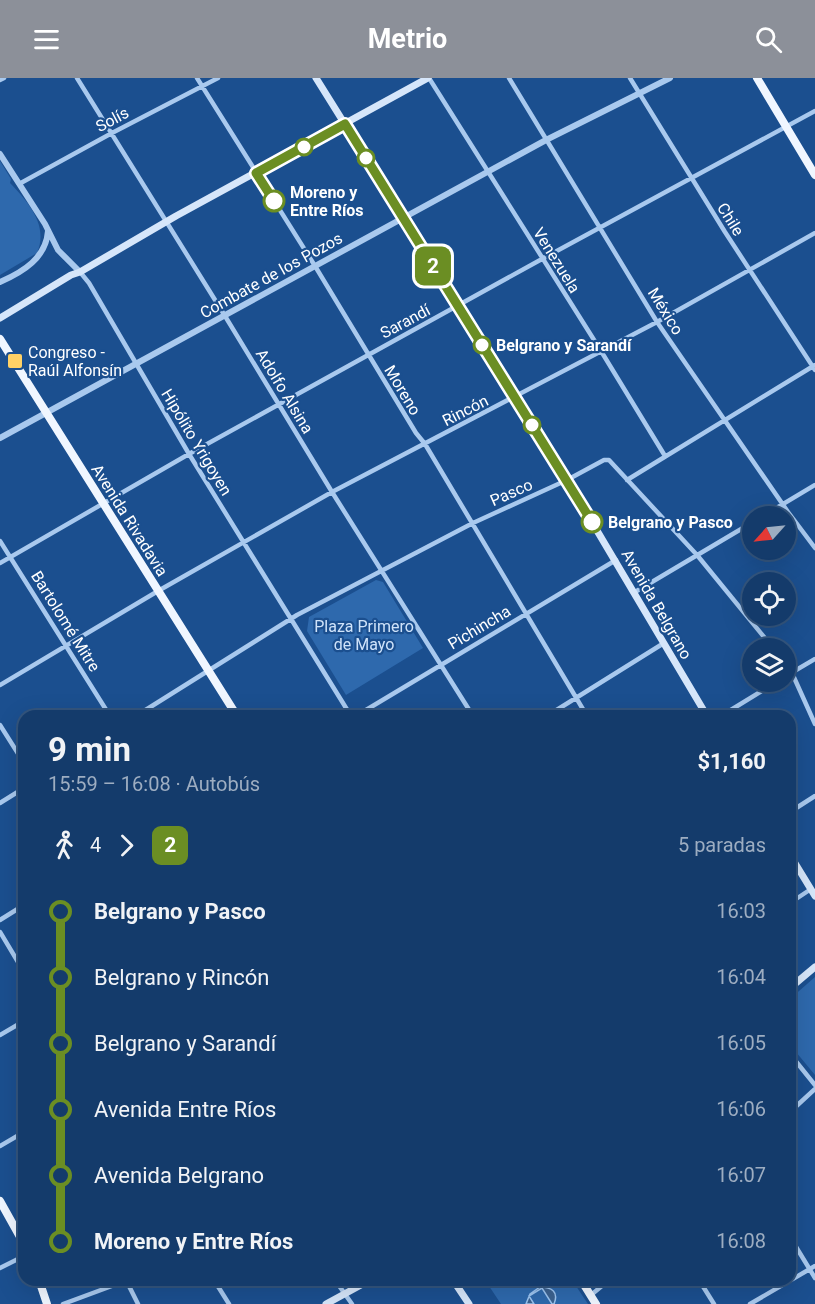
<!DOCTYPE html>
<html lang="es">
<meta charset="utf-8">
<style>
:root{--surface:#143b6b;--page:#1d4271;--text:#f1f3f6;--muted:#9dadc1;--line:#33557e;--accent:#8c9099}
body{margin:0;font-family:Roboto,sans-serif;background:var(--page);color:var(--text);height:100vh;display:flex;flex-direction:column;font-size:22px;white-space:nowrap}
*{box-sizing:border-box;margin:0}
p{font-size:20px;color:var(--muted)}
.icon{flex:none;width:33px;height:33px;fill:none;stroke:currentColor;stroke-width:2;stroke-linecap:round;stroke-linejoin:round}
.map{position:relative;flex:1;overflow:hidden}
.sheet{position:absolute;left:18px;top:632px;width:778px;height:576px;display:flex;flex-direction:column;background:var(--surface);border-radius:18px;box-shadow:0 6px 24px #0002,0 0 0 2px var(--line)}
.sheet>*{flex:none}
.badge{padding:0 12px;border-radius:9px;font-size:21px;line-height:39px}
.needle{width:39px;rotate:243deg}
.fabs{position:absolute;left:742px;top:428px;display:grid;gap:12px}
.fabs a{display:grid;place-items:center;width:54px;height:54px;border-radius:50%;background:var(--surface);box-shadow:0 6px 24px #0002,0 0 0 2px var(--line);font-size:30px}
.map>.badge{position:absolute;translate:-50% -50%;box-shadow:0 0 0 3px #fff}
.legs{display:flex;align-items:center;gap:9px;height:66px;padding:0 30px;font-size:20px}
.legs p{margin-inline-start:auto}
.summary{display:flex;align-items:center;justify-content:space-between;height:102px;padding:0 30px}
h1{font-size:33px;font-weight:700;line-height:45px}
ul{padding:0 30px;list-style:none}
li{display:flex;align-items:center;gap:21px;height:66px;font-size:22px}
li i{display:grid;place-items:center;width:9px;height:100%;margin:0 8px;background:currentColor}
li i::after{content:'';width:15px;height:15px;margin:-8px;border:4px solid;border-radius:50%;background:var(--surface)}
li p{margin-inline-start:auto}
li:first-child i{background:linear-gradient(#0000 50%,currentColor 0)}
li:last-child i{background:linear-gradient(currentColor 50%,#0000 0)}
header{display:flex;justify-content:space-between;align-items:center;height:78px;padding:0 30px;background:var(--accent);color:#fff;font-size:27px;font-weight:700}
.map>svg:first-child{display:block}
.green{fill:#2e69ad}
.water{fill:#3c6290;stroke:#9cc4f0;stroke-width:1.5}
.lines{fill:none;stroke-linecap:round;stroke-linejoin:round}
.minor{stroke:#a9c9ee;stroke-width:4.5}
.tertiary{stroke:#a9c9ee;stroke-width:6}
.secondary{stroke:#d6e6fa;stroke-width:7}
.primary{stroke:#f0f6ff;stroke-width:8}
.line-1-casing{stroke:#fff;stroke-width:14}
.line-1{stroke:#6b8e23;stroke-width:9}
.stop-1-dot{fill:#fff;stroke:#6b8e23;stroke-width:3}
.poi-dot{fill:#ffd166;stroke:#1b4f8f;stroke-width:2}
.labels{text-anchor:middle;stroke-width:4.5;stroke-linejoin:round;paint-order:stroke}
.street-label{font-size:16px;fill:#fff;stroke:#1b4f8f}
.stop-label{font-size:16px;font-weight:bold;fill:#fff;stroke:#1b4f8f;text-anchor:start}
.poi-label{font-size:16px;fill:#fff;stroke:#1b4f8f;text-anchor:start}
.park-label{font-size:16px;fill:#cfe3fa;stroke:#1b4f8f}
</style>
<header><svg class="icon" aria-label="menu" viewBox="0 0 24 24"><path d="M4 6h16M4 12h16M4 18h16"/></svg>Metrio<svg class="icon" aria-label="search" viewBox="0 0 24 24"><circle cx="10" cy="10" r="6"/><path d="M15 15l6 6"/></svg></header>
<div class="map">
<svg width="815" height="1226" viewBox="0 0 815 1226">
<rect width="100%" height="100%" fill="#1b4f8f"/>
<path class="green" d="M0,83L11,101L10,105C28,124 49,147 37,175L0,197Z
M376,502L383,504L423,570L346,617L307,553L309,539Z
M815,899V997L791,968V920Z
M485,1202H572L588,1226H501Z"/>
<path class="water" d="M540,1209C552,1209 559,1214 554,1226H552L542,1210L529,1218L534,1226H526L530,1216Z"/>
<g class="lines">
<path class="minor" d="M77,0L225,238L332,414L473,638
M197,0L315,188L416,355L425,366L587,638
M429,0L601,273L665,378
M509,0L657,244L788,434L815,470
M630,0L725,154L815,292
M0,2L4,0
M19,106L112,55L218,0
M80,194L89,205L189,376L351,638
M627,402L815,287
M763,438L815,407
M0,463L110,638
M0,485L189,376L542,181L815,33
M635,514L753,444
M786,587L792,595L815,646
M786,598L815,581
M0,607L158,513L332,414L657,244L815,155
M136,638L297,537L473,445L567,402L604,382H609L697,477L773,570
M356,638L616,482
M547,638L664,565
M721,638L778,603
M0,647L24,685
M0,725L24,710
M790,734L815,718
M790,825L811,811
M0,842L24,827
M0,854L24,894
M0,957L24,943
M790,976L815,1007
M790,1034L815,1011
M0,1068L24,1054
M790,1159L815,1200
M0,1190L24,1178
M126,1202L138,1226
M214,1202L229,1226
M335,1202L352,1226
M699,1202L714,1226
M591,1217L609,1202
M63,1226L128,1202
M750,1226L815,1188"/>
<path class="tertiary" d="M0,76L45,146L58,172L80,194
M0,204C23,194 46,180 48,153
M0,360L546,62L670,0"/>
<path class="secondary" d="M316,0L567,402L707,638
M0,240L71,197L80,194L176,138L428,0
M790,777L815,818
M790,910L815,889
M453,1202L469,1226
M326,1226L370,1202"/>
<path class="primary" d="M757,0L815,97
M0,261L237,638
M0,1123L24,1166
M39,1202L47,1226
M581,1202L596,1226"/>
</g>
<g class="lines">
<g class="line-1-casing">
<path id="line-1" d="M274,123L256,95L345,46L592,444"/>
</g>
<use href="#line-1" class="line-1"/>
</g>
<g class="stop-1-dot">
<circle cx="304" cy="69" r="8"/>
<circle cx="366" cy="80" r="8"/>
<circle cx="274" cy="123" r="10"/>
<circle cx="482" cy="267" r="8"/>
<circle cx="532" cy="347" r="8"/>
<circle cx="592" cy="444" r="10"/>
</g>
<rect class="poi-dot" x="7" y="275" width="16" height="16" rx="3"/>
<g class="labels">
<g class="street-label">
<text transform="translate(112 41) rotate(-28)" y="6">Solís</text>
<text transform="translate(731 141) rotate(58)" y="6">Chile</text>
<text transform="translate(557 182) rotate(58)" y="6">Venezuela</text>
<text transform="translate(271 197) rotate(-29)" y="6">Combate de los Pozos</text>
<text transform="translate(666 233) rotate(58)" y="6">México</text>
<text transform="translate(405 243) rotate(-28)" y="6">Sarandí</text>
<text transform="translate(403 312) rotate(59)" y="6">Moreno</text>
<text transform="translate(285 313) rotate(59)" y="6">Adolfo Alsina</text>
<text transform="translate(465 332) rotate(-27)" y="6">Rincón</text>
<text transform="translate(197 364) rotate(59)" y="6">Hipólito Yrigoyen</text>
<text transform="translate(511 414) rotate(-24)" y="6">Pasco</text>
<text transform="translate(130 442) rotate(58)" y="6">Avenida Rivadavia</text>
<text transform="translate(657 526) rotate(60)" y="6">Avenida Belgrano</text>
<text transform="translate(66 543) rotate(58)" y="6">Bartolomé Mitre</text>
<text transform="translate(479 549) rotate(-31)" y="6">Pichincha</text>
</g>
<g class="stop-label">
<text x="290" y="120">Moreno y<tspan x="290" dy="18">Entre Ríos</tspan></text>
<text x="496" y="273">Belgrano y Sarandí</text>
<text x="608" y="450">Belgrano y Pasco</text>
</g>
<g class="poi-label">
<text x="28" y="280">Congreso -<tspan x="28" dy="18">Raúl Alfonsín</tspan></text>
</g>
<g class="park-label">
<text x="364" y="554">Plaza Primero<tspan x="364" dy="18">de Mayo</tspan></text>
</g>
</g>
</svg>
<div class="fabs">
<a><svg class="needle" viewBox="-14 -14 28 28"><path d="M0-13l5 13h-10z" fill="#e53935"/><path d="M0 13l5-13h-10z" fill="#9dadc1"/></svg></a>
<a><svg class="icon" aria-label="locate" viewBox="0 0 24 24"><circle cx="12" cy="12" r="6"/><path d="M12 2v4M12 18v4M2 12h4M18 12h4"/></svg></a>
<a><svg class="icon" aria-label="layers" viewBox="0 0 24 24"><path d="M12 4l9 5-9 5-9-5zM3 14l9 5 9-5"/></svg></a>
</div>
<b class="badge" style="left:433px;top:188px;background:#6b8e23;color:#fff">2</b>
<section class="sheet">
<div class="summary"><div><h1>9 min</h1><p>15:59 – 16:08 · Autobús</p></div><b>$1,160</b></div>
<div class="legs"><svg class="icon" aria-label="walk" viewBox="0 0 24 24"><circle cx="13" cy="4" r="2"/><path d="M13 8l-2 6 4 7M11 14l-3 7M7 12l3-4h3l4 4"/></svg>4<svg class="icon" aria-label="forward" viewBox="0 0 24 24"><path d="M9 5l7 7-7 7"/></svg><b class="badge" style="background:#6b8e23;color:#fff">2</b><p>5 paradas</p></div>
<ul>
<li><i style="color:#6b8e23"></i><b>Belgrano y Pasco</b><p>16:03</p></li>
<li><i style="color:#6b8e23"></i><span>Belgrano y Rincón</span><p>16:04</p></li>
<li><i style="color:#6b8e23"></i><span>Belgrano y Sarandí</span><p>16:05</p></li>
<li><i style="color:#6b8e23"></i><span>Avenida Entre Ríos</span><p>16:06</p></li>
<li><i style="color:#6b8e23"></i><span>Avenida Belgrano</span><p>16:07</p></li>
<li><i style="color:#6b8e23"></i><b>Moreno y Entre Ríos</b><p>16:08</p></li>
</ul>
</section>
</div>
